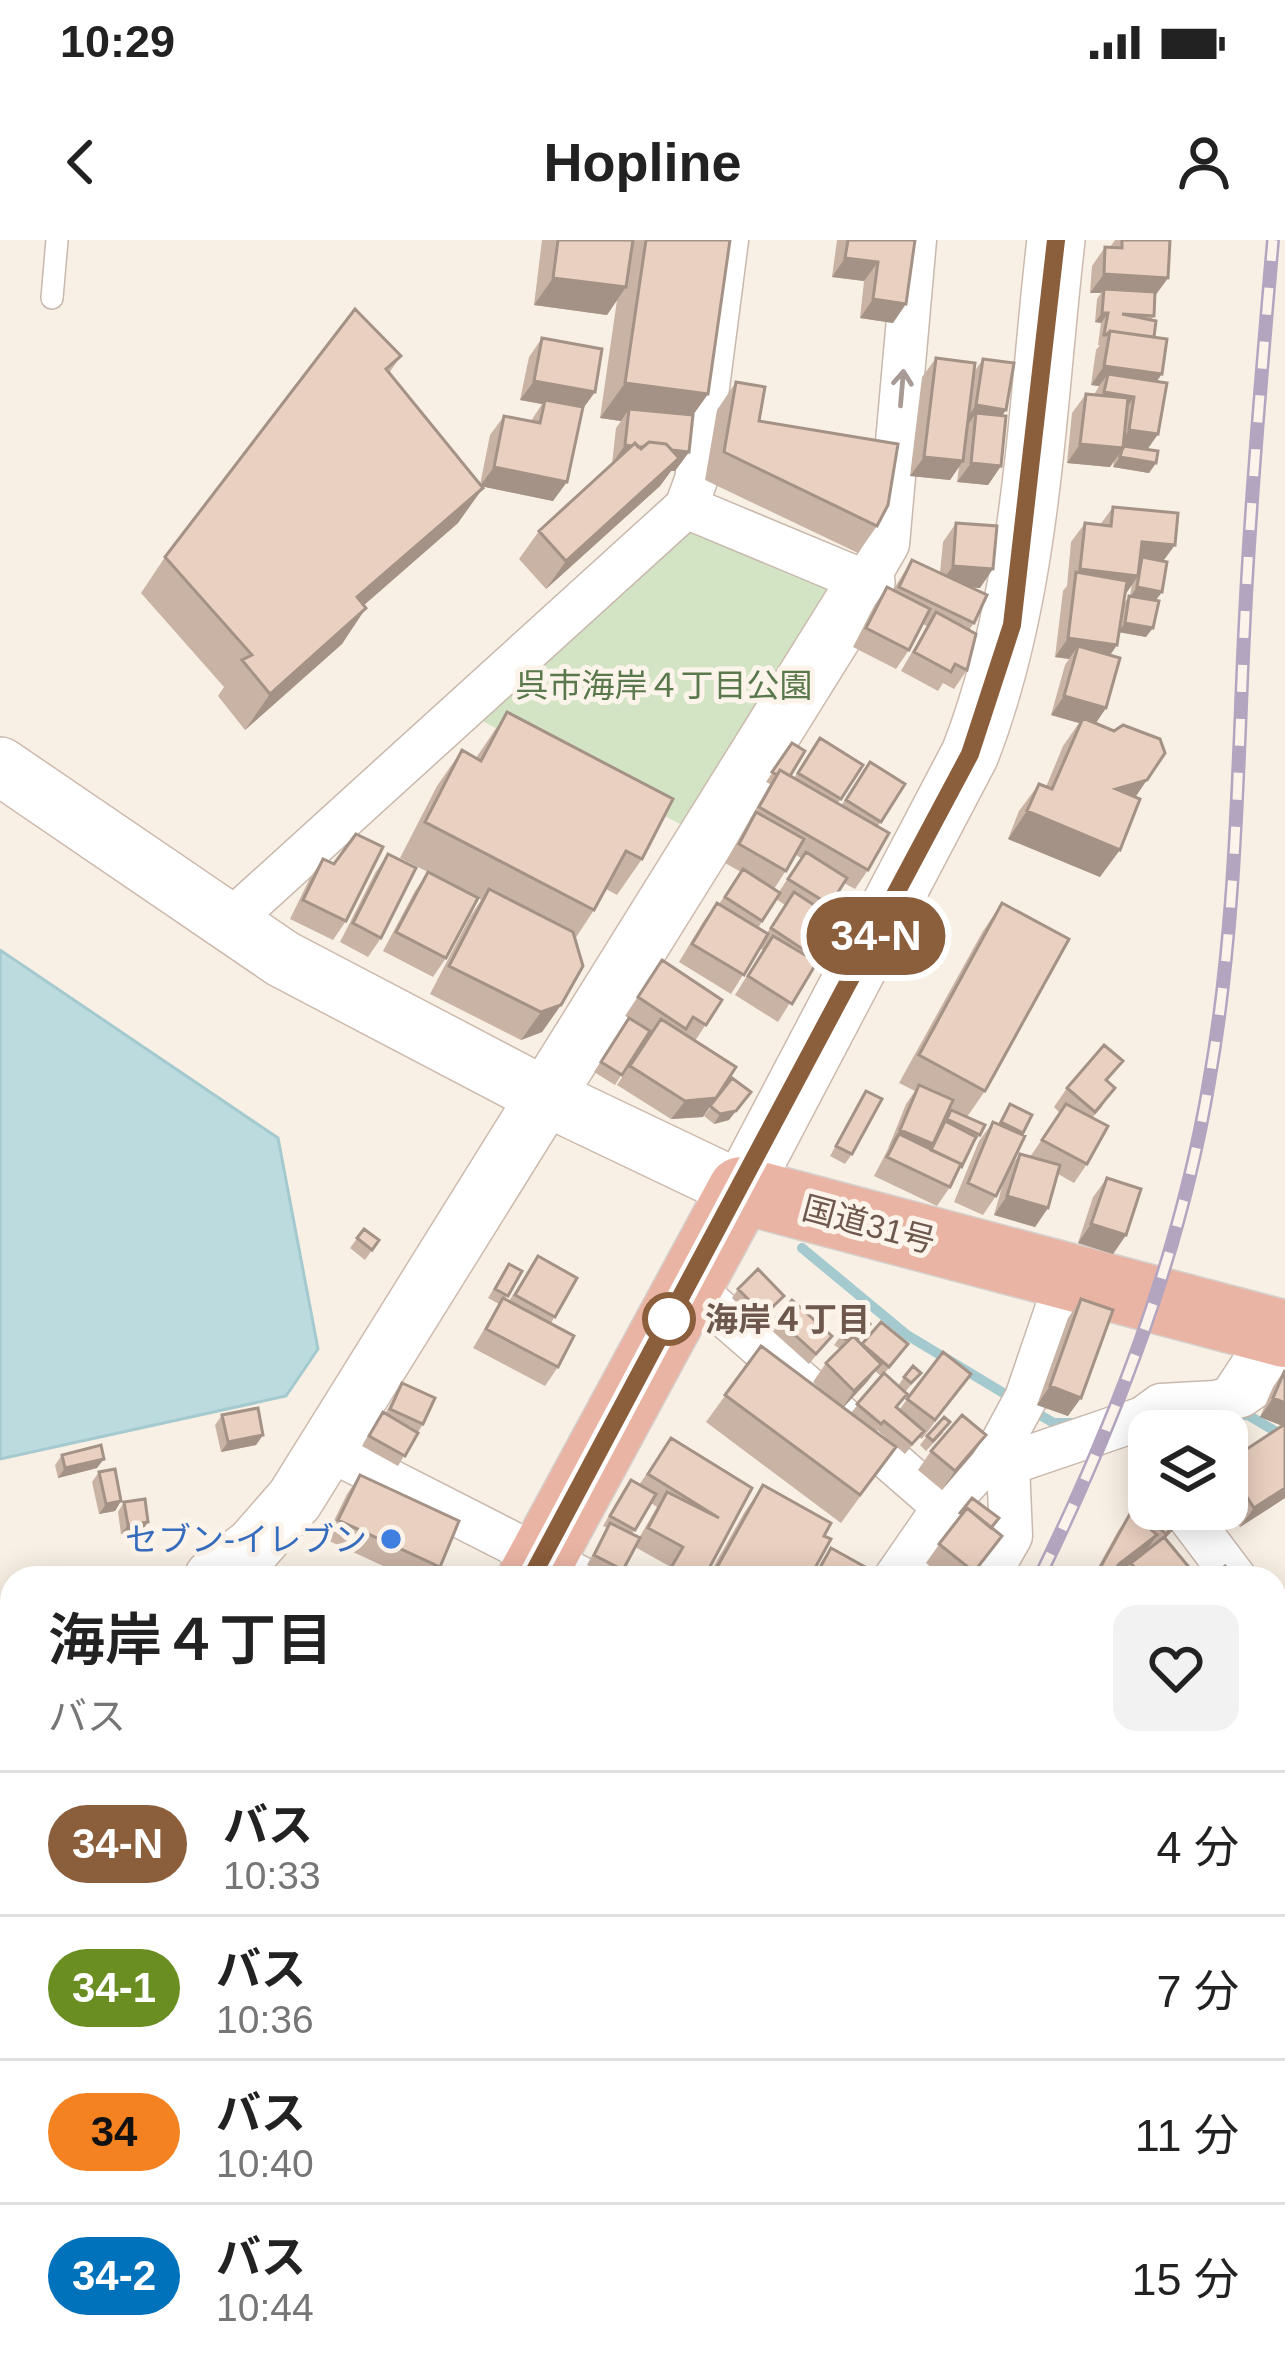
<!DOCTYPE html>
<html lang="ja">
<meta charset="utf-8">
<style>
:root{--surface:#fff;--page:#f2f2f2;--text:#222;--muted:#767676;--line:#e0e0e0}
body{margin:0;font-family:Arial,"Noto Sans JP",sans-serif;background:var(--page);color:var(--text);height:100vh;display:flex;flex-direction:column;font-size:45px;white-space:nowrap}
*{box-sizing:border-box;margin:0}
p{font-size:39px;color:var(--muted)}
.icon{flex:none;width:66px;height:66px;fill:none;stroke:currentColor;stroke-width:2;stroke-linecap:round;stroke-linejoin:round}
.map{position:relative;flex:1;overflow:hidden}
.side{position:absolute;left:0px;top:1326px;width:1287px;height:807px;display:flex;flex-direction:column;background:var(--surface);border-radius:36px 36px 0 0;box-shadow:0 6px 30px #0003}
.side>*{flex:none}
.badge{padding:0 24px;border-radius:39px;font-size:42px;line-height:78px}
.tools{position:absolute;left:1128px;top:1170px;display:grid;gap:24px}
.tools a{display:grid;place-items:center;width:120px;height:120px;border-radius:24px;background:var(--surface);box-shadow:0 6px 30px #0003;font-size:60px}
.map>.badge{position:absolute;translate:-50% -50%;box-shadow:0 0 0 6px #fff}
.round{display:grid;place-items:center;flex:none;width:126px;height:126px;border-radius:24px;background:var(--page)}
.summary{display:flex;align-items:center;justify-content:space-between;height:204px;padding:0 48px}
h1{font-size:57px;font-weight:600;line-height:90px}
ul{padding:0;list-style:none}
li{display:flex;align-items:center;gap:36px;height:144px;padding:0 48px;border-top:3px solid var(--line)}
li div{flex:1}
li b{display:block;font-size:45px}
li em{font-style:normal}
li .badge{min-width:132px;font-weight:700;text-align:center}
.status{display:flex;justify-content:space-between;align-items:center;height:84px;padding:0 60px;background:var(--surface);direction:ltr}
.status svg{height:33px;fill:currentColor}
header{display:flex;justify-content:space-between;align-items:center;height:156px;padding:0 48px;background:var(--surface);font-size:54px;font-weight:600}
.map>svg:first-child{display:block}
.green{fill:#d3e4c5}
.water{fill:#bcdbdf;stroke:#a4cacf;stroke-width:3}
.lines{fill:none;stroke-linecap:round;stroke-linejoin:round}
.stream{stroke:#a4cacf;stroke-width:10}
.lane-casing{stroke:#c8b8ad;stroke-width:24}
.street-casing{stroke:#c8b8ad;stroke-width:45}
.secondary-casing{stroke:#cdbaae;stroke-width:60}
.highway-casing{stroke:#d6d0cd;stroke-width:69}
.lane{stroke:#fff;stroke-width:21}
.street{stroke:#fff;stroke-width:42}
.secondary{stroke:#fff;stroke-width:57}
.highway{stroke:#eab4a4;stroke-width:66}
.rail-casing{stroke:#b3a5c0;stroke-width:14}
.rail{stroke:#fcf4ea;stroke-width:9;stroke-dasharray:27;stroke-linecap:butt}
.wall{fill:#c9b3a5;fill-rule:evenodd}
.shaded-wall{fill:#a49286}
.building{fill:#ead0c0;stroke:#a49286;stroke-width:3}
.oneway{stroke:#a89b95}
.line-casing{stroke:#fff;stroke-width:27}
.line{stroke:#8b5e3c;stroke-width:18}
.stop-dot{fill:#fff;stroke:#8b5e3c;stroke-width:6}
.shop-dot{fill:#3f7fe0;stroke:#fcf4ea;stroke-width:4.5}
.labels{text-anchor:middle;stroke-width:10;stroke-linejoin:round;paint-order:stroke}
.park-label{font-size:33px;fill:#59784b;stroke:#fcf4ea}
.street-label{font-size:33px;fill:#6e584e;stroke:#fcf4ea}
.stop-label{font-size:33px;font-weight:bold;fill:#6e584e;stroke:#fcf4ea;text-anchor:start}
.shop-label{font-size:33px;fill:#366cbe;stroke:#fcf4ea;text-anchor:end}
</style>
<div class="status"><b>10:29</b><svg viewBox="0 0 49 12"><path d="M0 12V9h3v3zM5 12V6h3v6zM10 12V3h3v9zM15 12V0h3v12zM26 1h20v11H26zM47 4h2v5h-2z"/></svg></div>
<header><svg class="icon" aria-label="back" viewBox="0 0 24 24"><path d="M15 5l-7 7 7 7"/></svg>Hopline<svg class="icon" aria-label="person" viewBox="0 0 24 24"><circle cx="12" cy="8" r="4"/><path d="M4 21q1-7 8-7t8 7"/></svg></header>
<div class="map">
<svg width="1285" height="2132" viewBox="0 0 1285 2132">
<rect width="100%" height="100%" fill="#f9f0e5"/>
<path class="green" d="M688,273L858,344L703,596L467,473Z
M1275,1891L1285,1899V2132H1123V2121H1275Z"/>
<path class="water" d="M0,710L278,898L318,1109L286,1156L0,1219Z"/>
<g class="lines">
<path class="stream" d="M802,1008L907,1095L1015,1160
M1031,1170L1054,1183H1075
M1234,1176L1248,1175L1285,1197"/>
<g class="lane-casing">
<path id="lane" d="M52,58L57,0
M1218,1158L1260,1094"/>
</g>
<g class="street-casing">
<path id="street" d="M686,267L866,342L888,304L915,0
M229,682L686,267L696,240L727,0
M688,1044L944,1267
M1207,1185L1215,1162L1241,1156L1278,1130L1285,1133
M326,1208L581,1338
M1008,1224L1143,1178L1161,1165L1215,1162
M1183,1269L1235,1338
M895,1338L944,1267L1000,1206L1026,1158L1067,1038
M987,1338L1011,1296L1008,1224L1000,1206
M0,1803L12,1799
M0,2112L12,2107
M248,2132L266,2121"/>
</g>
<g class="secondary-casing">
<path id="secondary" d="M0,526L283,719L546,857L741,950L970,514C1033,352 1036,171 1056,0
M213,1338L254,1306L295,1259L866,342
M0,1409L12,1407"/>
</g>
<g class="highway-casing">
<path id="highway" d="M531,1338L741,950L1285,1094
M0,1607L12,1604"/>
</g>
<use href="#lane" class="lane"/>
<use href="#street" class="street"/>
<use href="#secondary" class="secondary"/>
<use href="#highway" class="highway"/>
<g class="rail-casing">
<path id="rail" d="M1039,1338C1116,1180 1180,1016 1209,842C1234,701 1237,559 1243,417C1249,278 1261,139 1273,0
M85,2132L108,2121
M127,2132L151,2121"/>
</g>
<use href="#rail" class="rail"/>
</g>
<path class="wall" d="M542,0H730L708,154L693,175L689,212L675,231H671L660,246L546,349L519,319L539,291L612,224L616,188L621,181L600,178L617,60L607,75L534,65Z
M837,0H915L893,83L860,78L864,41L832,37Z
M1115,0H1170L1168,38L1155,56L1154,76L1151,80L1154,97L1158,194L1147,209L1156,223L1149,233L1113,227L1114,220L1110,227L1067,223L1072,173L1086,154L1094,155L1099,146L1091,145L1096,110L1100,105H1098L1101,83L1095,82L1097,59L1101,53H1090L1092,26L1105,7H1110Z
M542,98L595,152L582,170L553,261L481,246L458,283L364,365L342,404L245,490L218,456L224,447L141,353L165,317L401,116L389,133L480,245L490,195L504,176L531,181L542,164L520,160L529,117Z
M936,118L974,132L983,119L1002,175L1001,226L988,245L957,242L959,227L950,240L910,236L922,137Z
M736,142L759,181L877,286L858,313L705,240L717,170Z
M1113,267L1164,321L1162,352L1156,360L1146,397L1119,392L1117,405L1110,415L1106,468L1096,483L1135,557L1100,637L1008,599L1019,571L1039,544L1046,547L1063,506L1079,483L1051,475L1065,425L1069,419L1055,417L1063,351L1067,346L1071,302L1085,283L1100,285ZM1132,344L1130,356L1123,364L1125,355Z
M956,283L980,348L970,347L974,383L969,390L967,430L954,449L943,443L938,451L901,431L927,386L923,384L909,410L896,429L853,407L874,366L887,347L893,350L912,320L940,333L943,302Z
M507,472L642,619L617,655L606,649L594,670L575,699L561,765L542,792L521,800L430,754L470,677L481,660L478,658L446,718L433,737L383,711L415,651L428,632L400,618L437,546L462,510L476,518Z
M820,498L863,525L838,563L841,566L870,522L905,544L878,586L868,630L855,649L844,643L826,672L840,682L778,782L735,755L763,710L760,708L731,754L679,722L703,682L717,663L719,664L741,632L725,623L770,544L766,542L792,503L790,536L794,538ZM796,615L801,618L779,652L774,649ZM776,659L785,665L767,693L758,688Z
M388,614L381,698L368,717L340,702L375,633Z
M323,619L334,624L346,681L333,700L290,679L310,638Z
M1002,663L985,851L967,877L980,895L973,904L950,947L937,966L874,936L888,909L906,864L915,851L899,843L983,691Z
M662,720L722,760L695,801L703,877L671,879L617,845L651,793L649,792L615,845L594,832L629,778L625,776Z
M732,838L729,880L714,884L704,876Z
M1108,842L1102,867L1092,878L1087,924L1074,943L1058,934L1048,968L1035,987L994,975L1005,936L996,956L983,975L954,962L979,901L993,882L998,884L1010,864L1032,875L1021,895L1008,930L1020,914L1030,917L1060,873L1054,867L1067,848Z
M866,851L852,914L845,924L830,916Z
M1107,938L1126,995L1113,1014L1078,1003L1093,957Z
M364,989L379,1000L365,1020L350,1008Z
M538,1016L577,1038L551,1083L558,1127L545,1146L473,1108L499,1064L488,1058L503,1033L509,1024L522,1031L505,1059L509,1061Z
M738,1049L784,1056L757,1085L732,1058Z
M1081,1059L1068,1176L1037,1165L1068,1078Z
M857,1074L858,1101L862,1105L908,1104L884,1134L898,1146L904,1137L921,1133L905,1152L897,1168L899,1170L943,1112L971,1134L922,1199L919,1197L905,1214L877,1190L876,1192L896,1207L841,1283L706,1182L761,1106L825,1154L813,1142L826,1123L840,1109L834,1105ZM875,1131L881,1136L851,1173L843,1168L867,1142Z
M776,1078L832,1096L809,1124L769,1088Z
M1285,1129V1258L1240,1287L1227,1266V1222L1283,1186L1260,1177L1273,1147Z
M402,1143L423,1184L398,1226L362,1206L383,1172L385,1174Z
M222,1175L263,1195L256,1205L221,1212L215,1185Z
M944,1192L926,1211L920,1205L927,1196Z
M986,1195L942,1250L918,1230L931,1211Z
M671,1198L752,1248L704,1338H663L669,1326L635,1307L617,1338H613L587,1325L607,1288L603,1286L624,1249L631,1240L639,1245ZM651,1263L657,1267L639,1298L632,1294Z
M62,1215L97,1228L58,1238L55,1225Z
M99,1232L121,1261L115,1271L99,1274L92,1242Z
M360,1235L440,1327L432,1338H409L325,1299L347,1254Z
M763,1245L824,1296L831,1299L810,1338H707L744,1273Z
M972,1258L992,1288L1002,1296L971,1338H945L926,1323Z
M124,1262L148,1282L142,1291L121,1294L118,1272Z
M1135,1266L1189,1269L1165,1299L1179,1338H1120L1130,1324L1112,1338H1092L1118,1291Z
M1285,1590V1633L1275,1616V1604Z
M12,1711V1779L0,1782V1714Z
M1285,1801V1873L1275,1856V1846L1280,1839L1275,1828V1815Z
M12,1802V1895L10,1898L0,1812L7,1803Z
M12,1974V2011L7,1982Z
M604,2121H638L642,2132H604L601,2125Z
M793,2121H841L843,2132H795Z
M887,2121H927L930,2132L938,2121H996L988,2132H880Z
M1021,2121H1115L1107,2132H1013Z"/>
<path class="shaded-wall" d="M845,18L878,22L864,41L832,37Z
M1104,34L1168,38L1154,57L1104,49L1101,53H1090Z
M553,38L626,47L607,75L534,65Z
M873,59L906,64L893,83L860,78Z
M1102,73H1108L1101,83L1095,82Z
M1104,126L1162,134L1148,153L1108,134L1099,146L1091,145Z
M534,141L595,152L581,171L545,160L542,164L520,160Z
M625,143L708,154L683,189L629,169L621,181L600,178Z
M1104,152L1134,157L1121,176L1091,171Z
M976,165L1006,170L993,189L976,173L968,185L963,184Z
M1129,190L1158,194L1145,213L1122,210L1110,227L1067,223L1080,204L1116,208Z
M625,205L689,212L675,231H671L660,246L546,349L566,321L612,224Z
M924,217L963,221L950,240L910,236Z
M1120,217L1156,223L1149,233L1113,227Z
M971,223L1001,226L988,245L957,242Z
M494,227L567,242L553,261L480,246Z
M483,248L458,283L332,393L357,357Z
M1142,302L1175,305L1161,324L1139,322Z
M953,326L993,329L980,348L939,345Z
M1080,329L1138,336L1125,355L1076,334Z
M1137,347L1162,352L1155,361L1130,357Z
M366,368L342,404L245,490L270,454Z
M1125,383L1153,388L1146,397L1118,392Z
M1068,398L1117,405L1104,424L1078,406L1069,419L1055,417Z
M1064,456L1106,468L1093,487L1083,478L1079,483L1051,475Z
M1147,540L1128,568L1116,549Z
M1027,571L1120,610L1100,637L1008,599Z
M561,765L542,792L521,800L541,772Z
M751,852L729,880L714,884L720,874Z
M716,858L703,877L671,879L685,861Z
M900,890L933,904L920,923L899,894L887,909Z
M1007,956L1048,968L1035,987L994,975Z
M1091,984L1126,995L1113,1014L1078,1003Z
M881,1124L867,1142L841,1170L854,1151Z
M1050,1146L1081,1158L1068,1176L1037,1165Z
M1273,1158L1285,1163V1187L1260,1177Z
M263,1195L256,1205L221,1212L228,1202Z
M986,1195L973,1214L942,1250L955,1231Z
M104,1219L97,1228L58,1238L65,1228Z
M1285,1248V1258L1240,1287L1254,1268Z
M121,1261L115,1271L99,1274L106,1264Z
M1189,1269L1177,1286L1152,1312L1166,1294Z
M148,1282L142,1291L121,1294L128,1285Z
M1157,1295L1144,1314L1112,1338H1109L1119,1324Z
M1285,1487V1502L1275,1505V1491Z
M1285,1546V1562L1275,1564V1553L1279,1547Z
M12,1764V1779L0,1782V1781Z
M12,1883V1895L0,1901V1887Z
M12,2085V2097L10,2100L0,2103V2089Z
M992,2121H996L988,2132H980Z"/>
<path class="building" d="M558,0H633L626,47L553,38Z
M646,0H730L708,154L625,143Z
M848,0H915L906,64L873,59L878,22L845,18Z
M1122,0H1170L1168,38L1104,34L1105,7L1122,8Z
M1104,49L1155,52L1154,76L1122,74L1156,81L1154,97L1110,91L1106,95H1104L1108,73H1102Z
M355,69L401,116L386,129L483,248L357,357L366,368L270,454L242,420L252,415L165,317Z
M1110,91L1167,99L1162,134L1104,126Z
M542,98L602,109L595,152L534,141Z
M936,118L975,123L963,221L924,217Z
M983,119L1014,123L1006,170L976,165Z
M1108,134L1167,143L1158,194L1129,190L1134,157L1104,152Z
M736,142L765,147L759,181L898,204L888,265L877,286L724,212Z
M1086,154L1128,158L1123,208L1080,204Z
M545,160L583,167L567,242L494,227L504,176L540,183Z
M629,169L693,175L689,212L672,210L666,204L649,202L643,207H638L635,203L632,206L625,205Z
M976,173L1006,176L1001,226L971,223Z
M649,202L666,204L679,218L566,321L539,291L635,203L641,209Z
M1123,206L1158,211L1156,223L1120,217Z
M1113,267L1178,273L1175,305L1142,302L1138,336L1080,329L1085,283L1111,286Z
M956,283L997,286L993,329L953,326Z
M1142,317L1167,322L1162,352L1137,347Z
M912,320L987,355L974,383L899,347Z
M1076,332L1127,341L1117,405L1068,398Z
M887,347L930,369L909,410L866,388Z
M1129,356L1159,361L1153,388L1125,383Z
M936,372L976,394L967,430L955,424L951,432L914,412Z
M1078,406L1120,418L1106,468L1064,456Z
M507,472L673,559L642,619L626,611L594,670L425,582L462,510L481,521Z
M1083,478L1114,491L1123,485L1160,499L1165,513L1147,540L1116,549L1140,559L1120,610L1027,571L1039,544L1052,549Z
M820,498L863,525L841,559L798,533Z
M792,503L805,511L790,536L780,530L777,535L772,532Z
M870,522L905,544L881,582L846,560Z
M780,530L889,593L868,630L759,567Z
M756,572L804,599L786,631L739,604Z
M356,594L383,607L346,681L303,660L323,619L334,624Z
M806,612L847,638L830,665L788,639Z
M388,614L416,628L381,698L353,683Z
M743,629L780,653L762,681L725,657Z
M428,632L478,658L446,718L396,692Z
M489,649L573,692L583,726L561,765L541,772L449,726Z
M794,652L840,682L816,718L771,688Z
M717,663L768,694L744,735L692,704Z
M1002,663L1069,699L985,851L919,815Z
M773,696L817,722L792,764L748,736Z
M662,720L722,760L706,785L693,777L686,789L638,757Z
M629,778L650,791L622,835L601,822Z
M661,779L736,827L716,858L685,861L630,826Z
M1104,805L1123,821L1106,840L1115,848L1095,872L1067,848Z
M732,838L751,852L736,871L720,874L710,866Z
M919,845L953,860L933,904L900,890Z
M866,851L882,859L852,914L836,906Z
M1010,864L1032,875L1023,893L1001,882Z
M1066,864L1108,886L1087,924L1042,900Z
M951,870L985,885L980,895L947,879Z
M945,881L976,897L962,926L961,924L931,910Z
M993,882L1025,896L996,956L968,943Z
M899,894L961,924L950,947L887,917Z
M1020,914L1060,925L1048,968L1007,956Z
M1107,938L1141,949L1126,995L1091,984Z
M364,989L379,1000L372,1010L357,998Z
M538,1016L577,1038L555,1077L515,1055Z
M509,1024L522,1031L508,1056L495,1049Z
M758,1029L784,1056L764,1075L738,1049Z
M503,1058L574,1096L558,1127L486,1089Z
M1081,1059L1113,1070L1081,1158L1050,1146Z
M792,1060L832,1096L816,1114L776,1078Z
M857,1074L870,1084L857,1100L853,1096L848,1101L841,1096Z
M881,1082L908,1104L889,1127L862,1104Z
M853,1096L881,1124L854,1151L826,1123Z
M761,1106L896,1207L860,1255L725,1155Z
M943,1112L971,1134L935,1180L907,1159Z
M913,1126L921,1133L911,1143L904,1137Z
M1285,1130V1163L1273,1158Z
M884,1133L907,1154L896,1167L924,1191L912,1204L884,1181L881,1184L857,1164Z
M402,1143L435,1158L423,1184L390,1169Z
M258,1168L263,1195L228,1202L222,1175Z
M383,1172L418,1193L405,1216L369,1196Z
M962,1175L986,1195L955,1231L931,1211Z
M944,1177L950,1182L933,1201L927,1196Z
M1285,1184V1248L1254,1268L1227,1226V1222Z
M671,1198L752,1248L704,1338H665L683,1307L648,1288L667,1252L719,1278L648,1234Z
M101,1205L104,1219L65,1228L62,1215Z
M115,1229L121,1261L106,1264L99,1232Z
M360,1235L459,1281L440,1327L338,1280Z
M631,1240L656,1254L635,1290L610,1276Z
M763,1245L831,1283L824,1296L831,1299L810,1337L794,1328L789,1338H711Z
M1149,1251V1269H1189L1166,1294L1135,1266Z
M972,1258L999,1278L991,1288L967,1268L962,1274L960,1273Z
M145,1259L148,1282L128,1285L124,1262Z
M967,1268L1002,1296L974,1332L939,1304Z
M1131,1272L1157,1295L1119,1324L1109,1338H1097L1095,1337Z
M610,1283L640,1298L623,1330L594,1315Z
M1164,1297L1188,1326L1173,1338H1142L1131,1323Z
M831,1308L878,1334L876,1338H814Z
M1225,1326L1234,1338H1220L1216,1333Z
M1282,1408L1285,1417V1450L1275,1453V1410Z
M1285,1455V1487L1275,1491V1457Z
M1285,1500V1546L1279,1547L1275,1540V1503Z
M12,1711V1762L0,1716V1714Z
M0,1734L5,1751L0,1753Z
M12,1802V1823L7,1803Z
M0,1812L12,1846V1883L0,1887Z
M0,2010L12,2047V2085L0,2089Z
M272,2121H304L312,2132H264L262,2129Z
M610,2121H638L642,2132H614Z
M809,2121H841L843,2132H811Z
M895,2121H927L930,2132H899Z
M942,2121H992L980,2132H941L938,2129L944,2123Z
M1021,2121H1071L1085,2132H1013Z
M1080,2121H1114L1103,2131L1097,2125L1090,2132Z
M487,2124L507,2125L506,2132H487Z"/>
<defs><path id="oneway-shaft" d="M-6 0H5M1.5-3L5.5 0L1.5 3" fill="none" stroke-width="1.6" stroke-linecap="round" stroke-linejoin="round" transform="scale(3)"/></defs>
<use class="oneway" href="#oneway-shaft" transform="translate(902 148) rotate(-85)"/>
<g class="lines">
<g class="line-casing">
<path id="line" d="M531,1338L970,514L1012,385L1056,0"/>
</g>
<use href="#line" class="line"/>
</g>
<circle class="stop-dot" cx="669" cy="1079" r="24"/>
<circle class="shop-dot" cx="391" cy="1299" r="12"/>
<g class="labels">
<g class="park-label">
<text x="664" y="457">呉市海岸４丁目公園</text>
</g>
<g class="street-label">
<text transform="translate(869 984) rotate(15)" y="12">国道31号</text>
</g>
<g class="stop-label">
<text x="705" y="1091">海岸４丁目</text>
</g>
<g class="shop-label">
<text x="367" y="1311">セブン-イレブン</text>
</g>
</g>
</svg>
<div class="tools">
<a><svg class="icon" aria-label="layers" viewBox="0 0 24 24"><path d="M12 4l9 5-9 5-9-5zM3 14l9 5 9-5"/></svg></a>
</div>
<b class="badge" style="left:876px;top:696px;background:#8b5e3c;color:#fff">34-N</b>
<section class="side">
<div class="summary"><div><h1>海岸４丁目</h1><p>バス</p></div><a class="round"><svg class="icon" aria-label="heart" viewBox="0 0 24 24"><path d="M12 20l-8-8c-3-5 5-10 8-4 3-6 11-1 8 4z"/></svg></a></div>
<ul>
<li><span class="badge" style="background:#8b5e3c;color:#fff">34-N</span><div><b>バス</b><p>10:33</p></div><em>4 分</em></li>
<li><span class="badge" style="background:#6b8e23;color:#fff">34-1</span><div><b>バス</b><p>10:36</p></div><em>7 分</em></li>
<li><span class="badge" style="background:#f58220;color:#111">34</span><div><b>バス</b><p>10:40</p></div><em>11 分</em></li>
<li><span class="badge" style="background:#0072bc;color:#fff">34-2</span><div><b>バス</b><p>10:44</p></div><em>15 分</em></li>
</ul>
</section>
</div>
